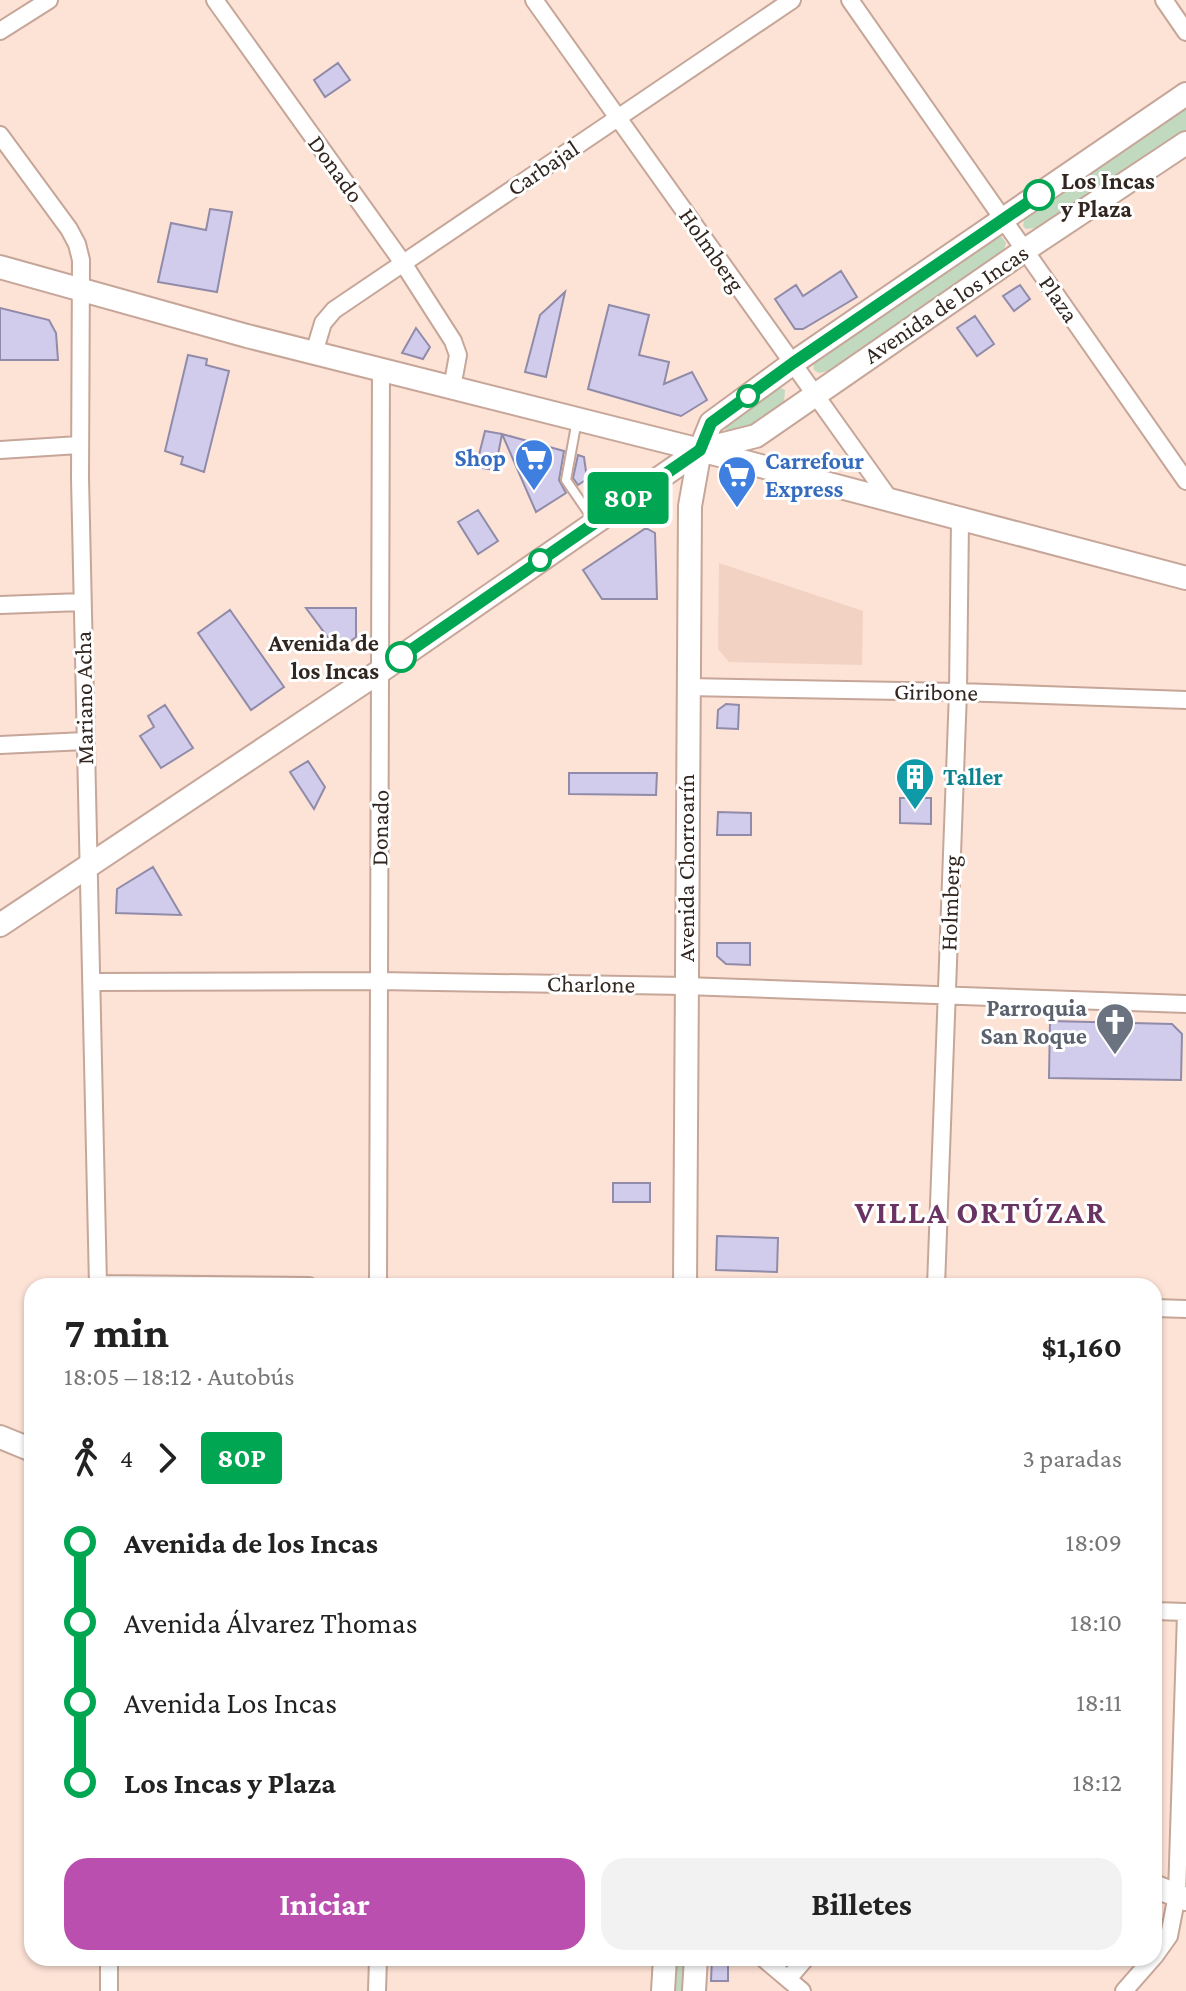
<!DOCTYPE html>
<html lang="es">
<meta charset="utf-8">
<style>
:root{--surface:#fff;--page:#f2f2f2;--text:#222;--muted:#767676;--accent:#ba4faf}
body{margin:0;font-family:"Crimson Pro",serif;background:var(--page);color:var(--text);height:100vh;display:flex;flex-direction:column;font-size:30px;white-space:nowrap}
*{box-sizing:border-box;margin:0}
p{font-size:26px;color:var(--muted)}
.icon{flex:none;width:44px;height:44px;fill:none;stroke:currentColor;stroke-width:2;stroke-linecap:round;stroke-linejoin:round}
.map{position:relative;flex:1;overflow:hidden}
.drawer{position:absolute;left:24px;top:1278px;width:1138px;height:688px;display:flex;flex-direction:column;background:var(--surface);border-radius:24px;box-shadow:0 2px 6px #0004}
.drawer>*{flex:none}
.badge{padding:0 16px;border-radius:6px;font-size:28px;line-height:52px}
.map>.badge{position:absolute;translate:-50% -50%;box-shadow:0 0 0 4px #fff}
.legs{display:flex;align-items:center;gap:12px;height:88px;padding:0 40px;font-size:26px}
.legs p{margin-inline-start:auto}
.head{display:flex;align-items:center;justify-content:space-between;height:136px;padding:0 40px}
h1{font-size:44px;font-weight:700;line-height:60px}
.action{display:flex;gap:16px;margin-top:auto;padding:16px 40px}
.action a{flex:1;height:92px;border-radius:24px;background:var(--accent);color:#fff;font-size:32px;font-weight:700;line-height:92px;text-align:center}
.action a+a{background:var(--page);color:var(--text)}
ul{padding:0 40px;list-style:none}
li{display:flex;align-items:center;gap:28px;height:80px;font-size:30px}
li i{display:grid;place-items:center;width:12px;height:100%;margin:0 10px;background:currentColor}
li i::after{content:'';width:20px;height:20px;margin:-10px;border:6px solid;border-radius:50%;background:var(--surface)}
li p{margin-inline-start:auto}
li:first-child i{background:linear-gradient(#0000 50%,currentColor 0)}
li:last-child i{background:linear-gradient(currentColor 50%,#0000 0)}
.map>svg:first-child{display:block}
.built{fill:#f2d2c3}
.green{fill:#c1d9bf}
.building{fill:#d1cceb;stroke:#908ba8;stroke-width:2}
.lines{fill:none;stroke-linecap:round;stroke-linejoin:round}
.lane-casing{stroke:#c6a698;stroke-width:12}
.street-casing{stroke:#c6a698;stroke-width:20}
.secondary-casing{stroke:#c6a698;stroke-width:26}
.lane{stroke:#fff;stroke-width:8}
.street{stroke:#fff;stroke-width:16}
.secondary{stroke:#fff;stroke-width:22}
.line-1-casing{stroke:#fff;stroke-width:18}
.line-1{stroke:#00a651;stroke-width:12}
.stop-1-dot{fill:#fff;stroke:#00a651;stroke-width:4}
.labels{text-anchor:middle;stroke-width:6;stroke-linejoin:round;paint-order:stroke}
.street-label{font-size:24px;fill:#322620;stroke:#fff}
.stop-label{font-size:24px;font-weight:bold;fill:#322620;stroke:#fff;text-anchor:start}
.shop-label{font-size:24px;font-weight:bold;fill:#366cbe;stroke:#fff;text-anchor:end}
.culture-label{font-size:24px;font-weight:bold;fill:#0d838f;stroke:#fff;text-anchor:start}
.worship-label{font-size:24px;font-weight:bold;fill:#5b616d;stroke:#fff;text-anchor:end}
.district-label{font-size:32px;font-weight:bold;letter-spacing:2px;fill:#693463;stroke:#fff}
</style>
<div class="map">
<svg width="1186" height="1991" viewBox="0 0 1186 1991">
<rect width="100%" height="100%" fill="#fde2d6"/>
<path class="built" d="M719,563L863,611L862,665L729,662L718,649Z"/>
<path class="green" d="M1186,109V131L1035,228L1026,229L1023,226L1025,214Z
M996,235L1002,237L1006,243L1003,253L832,370L819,373L814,370L813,360Z
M776,386L785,390L784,403L737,435L729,434L723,426Z
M672,1958H686L684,1991H671Z"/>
<path class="building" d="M338,63L350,80L325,97L314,80Z
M210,209L232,212L217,292L158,282L171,223L206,230Z
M841,271L857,297L803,329H795L775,299L796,285L803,296Z
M1020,285L1030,299L1014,311L1003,296Z
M565,292L546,377L525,372L540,315Z
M609,305L649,315L639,355L669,362L664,384L692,372L707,400L681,416L588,389Z
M0,308L49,320L56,333L58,360H0Z
M975,316L994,344L977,356L957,328Z
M416,328L430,347L423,359L402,353Z
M188,355L207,359L206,365L229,371L204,472L181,464L183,457L165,451Z
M485,431L502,434L495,470L476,467Z
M502,434L564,451L559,480L566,493L536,512Z
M578,455L584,457L587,479L578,485L573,478Z
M478,510L498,541L478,554L458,522Z
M646,528L655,533L657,599H602L583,570Z
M306,608H356V637L338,651Z
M230,610L284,687L251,710L198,633Z
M726,704L739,705L738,729L717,728L718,710Z
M165,705L193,748L161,768L140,736L154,727L148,716Z
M308,761L325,787L314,809L290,772Z
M569,773H657L656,795L569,794Z
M900,798H931V824L900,823Z
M718,812L751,813V835H717Z
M153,867L181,915L116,913L117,889Z
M717,943H750V965L726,964L717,956Z
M1050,1021L1172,1024L1182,1034L1181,1080L1049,1078Z
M613,1183H650V1202H613Z
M717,1236L778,1238L777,1272L716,1270Z
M712,1958H728V1981H711Z"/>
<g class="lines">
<g class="lane-casing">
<path id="lane" d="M577,420L566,480L594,521"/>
</g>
<g class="street-casing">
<path id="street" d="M215,0L403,263L453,341L458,355L452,388
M534,0L891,501
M850,0L1186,481
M1164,0L1186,32
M0,31L49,0
M0,135L69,229L77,244L81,260L80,478L98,1286
M314,353L323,323L334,310L792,0
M0,450L79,445
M0,605L82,602
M687,687L958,692L1186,700
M0,745L85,741
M92,982L378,981L685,986L1186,1004
M98,1284L309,1286
M378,1286L381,370
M936,1286L958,692L960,519
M1154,1308L1186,1309
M1154,1611L1186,1612
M1154,1957L1169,1936L1177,1895L1186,1614
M109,1958V1991
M763,1958L802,1991
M788,1979L806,1958
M377,1991L378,1958
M1124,1991L1153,1958"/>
</g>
<g class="secondary-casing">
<path id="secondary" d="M0,267L247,336L700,450L1186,578
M0,925L382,670L700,450L756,436L1025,250L1186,143
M685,1286L690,506L700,450L711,423L793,363L1186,94
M0,1437L32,1450
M1154,1886L1186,1899
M663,1991L665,1958
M694,1991L696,1958"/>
</g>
<use href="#lane" class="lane"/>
<use href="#street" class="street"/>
<use href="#secondary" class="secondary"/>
</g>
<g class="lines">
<g class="line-1-casing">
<path id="line-1" d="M401,657L700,450L711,423L793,363L1039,195"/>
</g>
<use href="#line-1" class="line-1"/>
</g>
<defs>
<g id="supermarket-pin" transform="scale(2)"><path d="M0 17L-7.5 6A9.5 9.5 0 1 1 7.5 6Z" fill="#3f7fe0" stroke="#fff"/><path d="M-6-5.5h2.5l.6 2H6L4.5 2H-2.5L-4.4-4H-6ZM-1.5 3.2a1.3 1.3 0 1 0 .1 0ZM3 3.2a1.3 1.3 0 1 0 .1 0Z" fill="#fff"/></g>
<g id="building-pin" transform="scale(2)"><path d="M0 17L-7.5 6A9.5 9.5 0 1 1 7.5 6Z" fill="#0f9aa8" stroke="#fff"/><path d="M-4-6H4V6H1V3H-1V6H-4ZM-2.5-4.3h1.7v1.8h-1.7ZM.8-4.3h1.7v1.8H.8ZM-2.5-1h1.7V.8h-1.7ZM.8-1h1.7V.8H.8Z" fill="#fff"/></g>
<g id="church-pin" transform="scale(2)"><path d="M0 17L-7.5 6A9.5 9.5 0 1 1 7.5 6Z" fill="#6b7280" stroke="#fff"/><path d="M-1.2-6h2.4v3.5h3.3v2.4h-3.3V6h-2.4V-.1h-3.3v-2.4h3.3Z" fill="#fff"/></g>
</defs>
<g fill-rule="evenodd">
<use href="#supermarket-pin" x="534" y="458"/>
<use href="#supermarket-pin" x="737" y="475"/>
<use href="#building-pin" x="915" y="777"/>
<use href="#church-pin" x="1115" y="1022"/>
</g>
<g class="stop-1-dot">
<circle cx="1039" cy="195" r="14"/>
<circle cx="748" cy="396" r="10"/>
<circle cx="540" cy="560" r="10"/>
<circle cx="401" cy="657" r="14"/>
</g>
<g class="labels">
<g class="street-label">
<text transform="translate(543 168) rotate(-34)" y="8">Carbajal</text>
<text transform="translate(336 169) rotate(54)" y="8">Donado</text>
<text transform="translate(712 250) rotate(55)" y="8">Holmberg</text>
<text transform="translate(1059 299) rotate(55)" y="8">Plaza</text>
<text transform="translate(946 304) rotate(-34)" y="8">Avenida de los Incas</text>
<text transform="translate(936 692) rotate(1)" y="8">Giribone</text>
<text transform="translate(84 698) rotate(-91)" y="8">Mariano Acha</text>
<text transform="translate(380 828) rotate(-89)" y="8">Donado</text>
<text transform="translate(686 868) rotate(-90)" y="8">Avenida Chorroarín</text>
<text transform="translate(950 903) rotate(-88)" y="8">Holmberg</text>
<text transform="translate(591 984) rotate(1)" y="8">Charlone</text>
</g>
<g class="stop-label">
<text x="1061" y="189">Los Incas<tspan x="1061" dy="28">y Plaza</tspan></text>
<text x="379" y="651" text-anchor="end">Avenida de<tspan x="379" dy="28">los Incas</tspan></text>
</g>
<g class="shop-label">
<text x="506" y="466">Shop</text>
<text x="765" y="469" text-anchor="start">Carrefour<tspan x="765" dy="28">Express</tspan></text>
</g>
<g class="culture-label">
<text x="943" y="785">Taller</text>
</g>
<g class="worship-label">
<text x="1087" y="1016">Parroquia<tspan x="1087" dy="28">San Roque</tspan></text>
</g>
<g class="district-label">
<text x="981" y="1223">VILLA ORTÚZAR</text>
</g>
</g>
</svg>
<b class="badge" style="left:628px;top:498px;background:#00a651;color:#fff">80P</b>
<section class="drawer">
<div class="head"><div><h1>7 min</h1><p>18:05 – 18:12 · Autobús</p></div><b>$1,160</b></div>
<div class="legs"><svg class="icon" aria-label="walk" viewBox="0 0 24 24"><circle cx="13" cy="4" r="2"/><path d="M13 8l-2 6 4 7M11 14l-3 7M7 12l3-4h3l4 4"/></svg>4<svg class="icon" aria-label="forward" viewBox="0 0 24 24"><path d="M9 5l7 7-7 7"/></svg><b class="badge" style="background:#00a651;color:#fff">80P</b><p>3 paradas</p></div>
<ul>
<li><i style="color:#00a651"></i><b>Avenida de los Incas</b><p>18:09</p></li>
<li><i style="color:#00a651"></i><span>Avenida Álvarez Thomas</span><p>18:10</p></li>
<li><i style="color:#00a651"></i><span>Avenida Los Incas</span><p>18:11</p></li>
<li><i style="color:#00a651"></i><b>Los Incas y Plaza</b><p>18:12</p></li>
</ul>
<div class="action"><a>Iniciar</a><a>Billetes</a></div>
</section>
</div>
